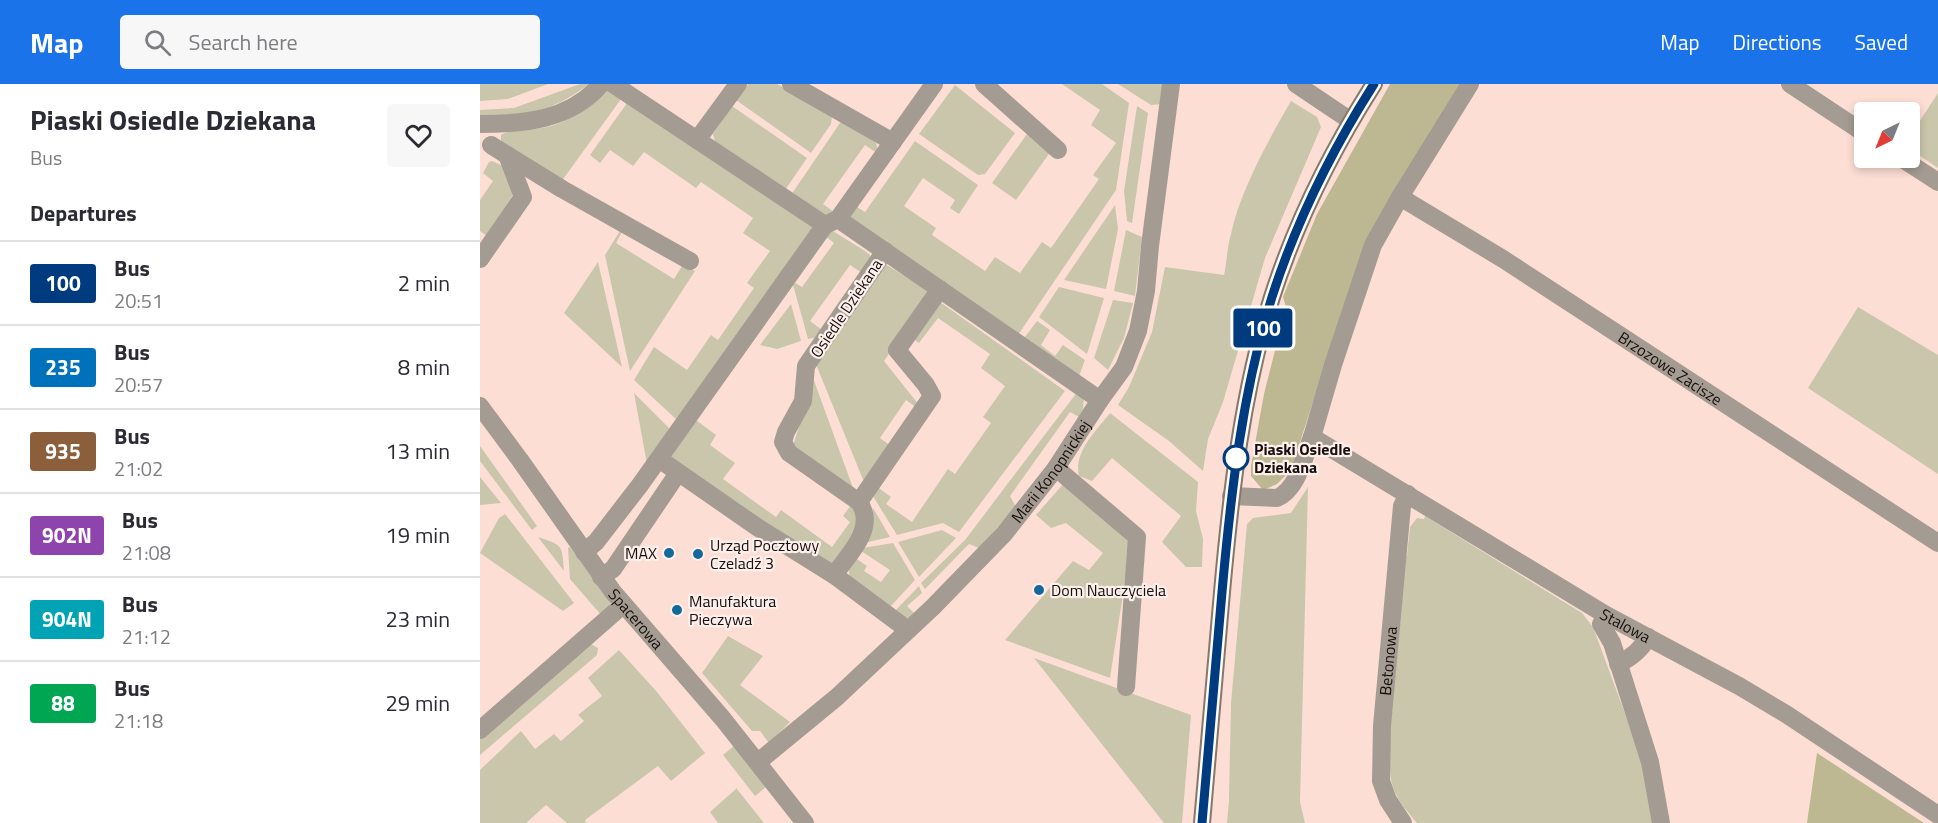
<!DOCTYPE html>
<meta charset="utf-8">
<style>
:root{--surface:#fff;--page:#f7f7f7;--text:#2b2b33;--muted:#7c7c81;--line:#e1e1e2;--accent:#1a73e8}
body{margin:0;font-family:"Titillium Web",sans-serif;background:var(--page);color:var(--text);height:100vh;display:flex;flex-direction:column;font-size:22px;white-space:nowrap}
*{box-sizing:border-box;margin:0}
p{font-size:20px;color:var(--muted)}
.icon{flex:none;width:33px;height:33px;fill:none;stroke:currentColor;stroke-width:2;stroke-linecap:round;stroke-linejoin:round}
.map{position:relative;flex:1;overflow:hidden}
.panel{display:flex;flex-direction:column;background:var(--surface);width:480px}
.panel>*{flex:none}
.badge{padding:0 12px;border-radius:4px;font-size:21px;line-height:39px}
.needle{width:39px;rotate:223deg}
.buttons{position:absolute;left:1374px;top:18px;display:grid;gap:12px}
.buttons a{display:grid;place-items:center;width:66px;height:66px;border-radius:6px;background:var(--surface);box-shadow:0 3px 9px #0003;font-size:30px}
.map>.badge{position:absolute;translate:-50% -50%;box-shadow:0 0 0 3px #fff}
h2{padding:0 30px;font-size:22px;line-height:54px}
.round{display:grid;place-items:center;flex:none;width:63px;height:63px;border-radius:6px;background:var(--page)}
.head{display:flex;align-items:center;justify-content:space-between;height:102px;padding:0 30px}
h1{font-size:28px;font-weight:700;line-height:45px}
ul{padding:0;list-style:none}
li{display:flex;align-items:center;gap:18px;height:84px;padding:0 30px;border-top:2px solid var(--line)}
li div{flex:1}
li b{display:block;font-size:22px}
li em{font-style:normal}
li .badge{min-width:66px;font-weight:700;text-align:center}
header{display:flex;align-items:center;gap:36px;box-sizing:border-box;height:84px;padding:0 30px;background:var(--accent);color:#fff}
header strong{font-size:28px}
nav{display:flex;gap:33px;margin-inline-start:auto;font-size:21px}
.search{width:420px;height:54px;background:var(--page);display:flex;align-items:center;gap:15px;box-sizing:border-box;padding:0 21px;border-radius:6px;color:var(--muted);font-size:22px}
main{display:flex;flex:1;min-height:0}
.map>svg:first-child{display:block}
.green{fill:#cac6ac}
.forest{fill:#bdb891}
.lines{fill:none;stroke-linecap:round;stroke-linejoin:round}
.street{stroke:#a49c92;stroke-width:18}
.secondary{stroke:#85786a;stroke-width:18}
.line-casing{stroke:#fff;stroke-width:14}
.line{stroke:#003b80;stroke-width:9}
.stop-dot{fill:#fff;stroke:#003b80;stroke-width:3}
.poi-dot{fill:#15699a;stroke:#fdf0ec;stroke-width:2}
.labels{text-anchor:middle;stroke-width:4.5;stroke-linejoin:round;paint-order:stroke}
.street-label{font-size:16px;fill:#180e0b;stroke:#fdf0ec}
.stop-label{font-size:16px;font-weight:bold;fill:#180e0b;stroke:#fdf0ec;text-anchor:start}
.poi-label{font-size:16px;fill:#180e0b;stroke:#fdf0ec;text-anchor:start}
</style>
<header>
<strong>Map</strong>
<div class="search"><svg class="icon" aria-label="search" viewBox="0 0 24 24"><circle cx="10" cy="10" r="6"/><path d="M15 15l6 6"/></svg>Search here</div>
<nav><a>Map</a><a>Directions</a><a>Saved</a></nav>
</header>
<main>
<section class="panel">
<div class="head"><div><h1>Piaski Osiedle Dziekana</h1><p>Bus</p></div><a class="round"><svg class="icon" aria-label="heart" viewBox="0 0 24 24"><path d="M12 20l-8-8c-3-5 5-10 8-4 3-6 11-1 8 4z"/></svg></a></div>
<h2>Departures</h2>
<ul>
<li><span class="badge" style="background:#003b80;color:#fff">100</span><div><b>Bus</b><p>20:51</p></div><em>2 min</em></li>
<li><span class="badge" style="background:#0072bc;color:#fff">235</span><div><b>Bus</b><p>20:57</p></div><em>8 min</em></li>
<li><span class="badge" style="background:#8b5e3c;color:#fff">935</span><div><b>Bus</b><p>21:02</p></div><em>13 min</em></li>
<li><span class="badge" style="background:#8e44ad;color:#fff">902N</span><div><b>Bus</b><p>21:08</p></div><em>19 min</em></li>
<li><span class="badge" style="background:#00a3b4;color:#fff">904N</span><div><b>Bus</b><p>21:12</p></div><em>23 min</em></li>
<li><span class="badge" style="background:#00a651;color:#fff">88</span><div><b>Bus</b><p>21:18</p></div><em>29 min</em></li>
</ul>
</section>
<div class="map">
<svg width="1458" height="739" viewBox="0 0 1458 739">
<rect width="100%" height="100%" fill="#fdded4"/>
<path class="green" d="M0,0H68L28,15L0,17Z
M100,0H109C67,31 50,29 0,32V26L34,24Z
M268,0H297L352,32L351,40L331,69L256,16Z
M582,0H622L649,19L636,106L538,251L371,134L370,129L374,121L385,128L435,57L498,101L479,130L470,124L475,116L443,94L424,122L456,144L452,151L505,187L515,173L540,189L562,158L571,164L619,95L613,91L636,59L611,41L620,26Z
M638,0H684L682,20L671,21Z
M475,1L535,49L505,90L498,91L439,50Z
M126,5L144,11L81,98L21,60V51C29,45 55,46 67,43C91,38 108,21 126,5Z
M1458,9V84L1430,65V52Z
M811,17L837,33L841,43L785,174L743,318L728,355L723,387L689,357L638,321L649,303L672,248L685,183L744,191C747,178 747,163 751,150C760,107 789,55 811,17Z
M147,19L334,142L197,336L154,296L174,263L207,286L231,251L238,256L274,204L267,199L290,167L263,149L273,134L221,98L216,104L164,68L153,82L130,66L120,79L110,71Z
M252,22L327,74L305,106L236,61L233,50Z
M657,22L668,29L652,139L647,137L644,107Z
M362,36C374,43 401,51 397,69L385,61L343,120L354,128L344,132L311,111Z
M547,50L571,67L536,116L512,99Z
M12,77L23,82L33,110L22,131L7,152L0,147V116L13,97L3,89L9,78Z
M635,121L638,145L626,205L584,196Z
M143,146L136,159L194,195L202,182L215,187L150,287L125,171L140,147Z
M646,146L662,153L655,212L634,207Z
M353,147L385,167L390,171V177L382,189L370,181L330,237L342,246L337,253L328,255L312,197L322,203L354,159L344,151Z
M118,178L142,283L84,229Z
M405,180L448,206V213L404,277L439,321L437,324L426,316L400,354L411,362L384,398L335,278Z
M579,203L624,214L607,270L559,233Z
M633,216L653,219L644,254L628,286L614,274Z
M460,218L585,307L479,448L463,439L417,451L391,409L396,402L411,413L406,420L432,438L468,385L475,390L511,339L503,333L525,302L501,284L510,270L458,234L439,259L433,255Z
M311,220L321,257L297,265L280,261Z
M1378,223L1458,271V390L1328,304Z
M557,237L570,246L561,261L575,272L583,261L605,276L598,295L545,257V253Z
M332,291L373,404L313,362L325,323Z
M598,307L604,314L603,325L599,333L590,328L530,412L536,423L499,464L489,460L445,505L441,499L485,456Z
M154,309L191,346L167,380Z
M630,329L718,398L716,427L723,455L722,483H706L682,458L701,432L632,374L612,397L599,392C593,368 617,346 630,329Z
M212,333L236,351L230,361L255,379L243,395L296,433L301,426L352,463L370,438L363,432L371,421L375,424L380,443L351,481L195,382L189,370Z
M0,362L57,442L52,446L0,377Z
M0,393L21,419L0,421Z
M584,399L648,457L650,465L630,594L525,556L593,477L609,486L623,469L586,439L571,444L556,431Z
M828,403L820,718L825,739H747L749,716L751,619L767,440L773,434L811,429Z
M393,424L410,453L384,459L390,443Z
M25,430L94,519L83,527L0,469L19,434Z
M945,432L1102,529L1113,543L1164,681L1174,739H937C926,726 915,714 911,696C909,685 910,671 910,660C908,597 924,535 923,473L927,472L930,443L937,434L944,435Z
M462,446L476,454L439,493L418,458Z
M58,453C83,461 82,461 84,487Z
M413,459L435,496L409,524L371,496C367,486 369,481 374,473L387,482L384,487L401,498L410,486L381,467L382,464Z
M90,463L130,518L129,526L122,532L90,495L88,464Z
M439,502L442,509L427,522L435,530L426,535L414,528Z
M248,552L283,572L260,601L310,638L289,659L280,647H272L222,589Z
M107,558L118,564L117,571L0,671V651Z
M139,566L177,608L225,669L191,697L178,682L105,736L106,739H87L66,721L46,739H0V686L41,647L55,665L74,650L81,657L104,637L98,631L122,612L108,594Z
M554,574L711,631L702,739H684Z
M254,662L286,703L275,712L243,671Z
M257,704V705L284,739H238L230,728Z"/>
<path class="forest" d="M910,0H985L943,63L847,274L811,386L797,400L783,406L771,392V382L784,310L806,223L803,213L837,130Z
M1337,669L1444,739H1327Z"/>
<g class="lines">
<g class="street">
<path d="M133,0L345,141L358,135L620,316"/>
<path d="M311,0L413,58"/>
<path d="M504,0L578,66"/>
<path d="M816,0L871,37"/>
<path d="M1310,0L1384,49"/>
<path d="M0,40C44,40 91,36 121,0"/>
<path d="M217,56L258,0"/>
<path d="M27,71L82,105L210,177"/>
<path d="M1421,74L1458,98"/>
<path id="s1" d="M920,113L1023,175L1458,459"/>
<path d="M358,135L454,0"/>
<path d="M405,167L326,282L323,317L306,348L303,358L309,369L379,418C397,444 369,470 354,491L428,546"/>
<path d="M0,175L43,113L27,71L11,61"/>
<path id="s2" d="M0,322L40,376L133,508L243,635L325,739"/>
<path d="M832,353L853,281L893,161L920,113L990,0"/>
<path d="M179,375L277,443L354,491"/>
<path d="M576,384L657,453L646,603"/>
<path id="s3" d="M751,412L797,414C818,405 824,372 832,353L1126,531L1259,602L1306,630L1458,731"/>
<path d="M379,418L452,312L446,301L417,266L460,205"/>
<path d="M104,468L116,458L160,401L345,141"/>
<path d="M121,493L133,485L198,389"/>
<path d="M1126,531L1121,540L1132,559L1170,678L1181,739"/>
<path d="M1138,580C1151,574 1161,566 1168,553"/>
<path d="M0,646L143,521"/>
<path id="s4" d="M278,678L357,613L453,523L524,450L576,384L620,316L644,283L658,247L666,207L670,162L691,0"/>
<path id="s5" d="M923,739L908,716L901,697L902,642L922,422L928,410"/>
</g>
<path class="secondary" d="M722,739C729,662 735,585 742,508C751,408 762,309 792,213C816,138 852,66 894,0"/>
</g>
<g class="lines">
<g class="line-casing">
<path id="line" d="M722,739C729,662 735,585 742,508C751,408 762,309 792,213C816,138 852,66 894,0"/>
</g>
<use href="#line" class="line"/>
</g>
<circle class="stop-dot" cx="756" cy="374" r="12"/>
<g class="poi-dot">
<circle cx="189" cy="469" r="6"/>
<circle cx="218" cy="470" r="6"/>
<circle cx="559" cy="506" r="6"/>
<circle cx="197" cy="526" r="6"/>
</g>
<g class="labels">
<g class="street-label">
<text transform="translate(366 224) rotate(-56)" y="6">Osiedle Dziekana</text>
<text dy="6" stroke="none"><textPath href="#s1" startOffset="320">Brzozowe Zacisze</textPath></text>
<text dy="6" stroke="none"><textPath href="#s4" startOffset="414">Marii Konopnickiej</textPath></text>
<text dy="6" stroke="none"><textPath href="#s2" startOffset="264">Spacerowa</textPath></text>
<text dy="6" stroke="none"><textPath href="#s3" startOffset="484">Stalowa</textPath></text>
<text dy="6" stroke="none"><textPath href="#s5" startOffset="168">Betonowa</textPath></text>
</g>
<g class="stop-label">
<text x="774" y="371">Piaski Osiedle<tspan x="774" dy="18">Dziekana</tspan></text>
</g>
<g class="poi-label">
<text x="230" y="467">Urząd Pocztowy<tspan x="230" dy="18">Czeladź 3</tspan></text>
<text x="177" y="475" text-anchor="end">MAX</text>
<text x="571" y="512">Dom Nauczyciela</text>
<text x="209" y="523">Manufaktura<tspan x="209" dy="18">Pieczywa</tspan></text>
</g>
</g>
</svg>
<div class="buttons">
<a><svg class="needle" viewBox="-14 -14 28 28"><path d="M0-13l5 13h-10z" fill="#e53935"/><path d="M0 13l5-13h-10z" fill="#7c7c81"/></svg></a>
</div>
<b class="badge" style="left:783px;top:244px;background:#003b80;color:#fff">100</b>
</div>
</main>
